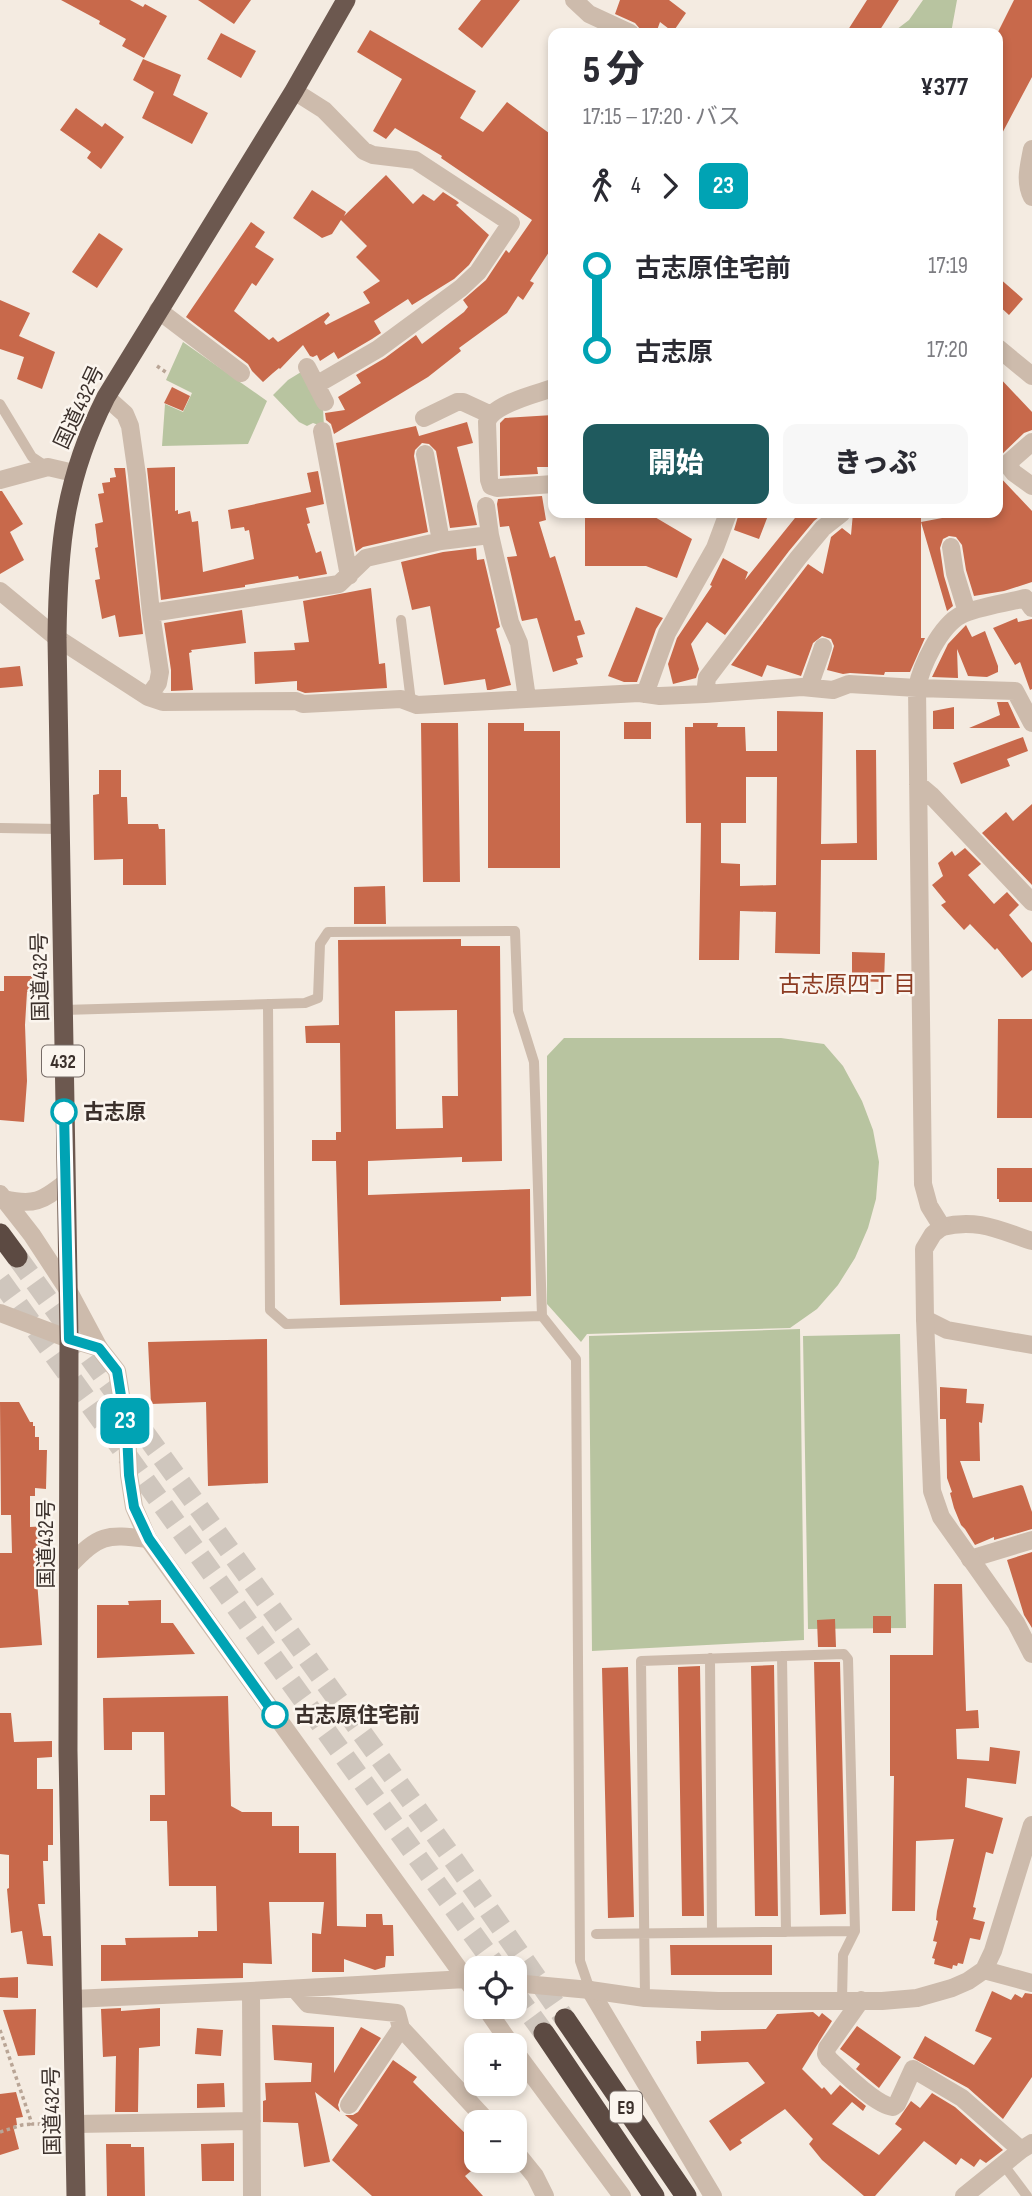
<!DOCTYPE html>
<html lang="ja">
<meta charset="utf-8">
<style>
:root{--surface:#fff;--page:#f7f7f7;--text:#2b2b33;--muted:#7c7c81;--accent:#1f5a5e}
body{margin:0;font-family:"Sofia Sans Condensed","Noto Sans JP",sans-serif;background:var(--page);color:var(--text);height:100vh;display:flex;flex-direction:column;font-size:26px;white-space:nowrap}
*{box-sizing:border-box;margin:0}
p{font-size:23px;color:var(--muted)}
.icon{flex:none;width:38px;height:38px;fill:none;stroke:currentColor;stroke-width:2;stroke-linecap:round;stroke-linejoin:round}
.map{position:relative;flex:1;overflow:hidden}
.side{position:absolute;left:548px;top:28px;width:455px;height:490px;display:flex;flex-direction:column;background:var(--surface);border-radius:14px;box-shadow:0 4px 10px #0003}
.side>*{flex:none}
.badge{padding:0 14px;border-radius:10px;font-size:24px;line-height:46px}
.fabs{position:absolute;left:464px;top:1956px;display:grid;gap:14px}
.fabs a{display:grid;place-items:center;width:63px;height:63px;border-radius:14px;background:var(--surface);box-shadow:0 4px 10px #0003;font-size:35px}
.map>.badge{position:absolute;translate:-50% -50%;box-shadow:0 0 0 4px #fff}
.legs{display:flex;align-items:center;gap:10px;height:77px;padding:0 35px;font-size:23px}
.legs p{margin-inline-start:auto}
.overview{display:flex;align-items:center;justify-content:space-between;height:119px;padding:0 35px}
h1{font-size:38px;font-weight:800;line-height:52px}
.cta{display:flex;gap:14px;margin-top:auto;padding:14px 35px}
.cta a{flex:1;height:80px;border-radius:14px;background:var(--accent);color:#fff;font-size:28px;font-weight:800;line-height:80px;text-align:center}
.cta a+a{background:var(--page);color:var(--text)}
ul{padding:0 35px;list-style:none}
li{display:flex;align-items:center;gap:24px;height:84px;font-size:26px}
li i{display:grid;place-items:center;width:10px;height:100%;margin:0 9px;background:currentColor}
li i::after{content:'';width:18px;height:18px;margin:-9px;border:5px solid;border-radius:50%;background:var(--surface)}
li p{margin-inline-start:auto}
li:first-child i{background:linear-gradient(#0000 50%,currentColor 0)}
li:last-child i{background:linear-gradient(currentColor 50%,#0000 0)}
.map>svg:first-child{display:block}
.green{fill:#b8c4a0}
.building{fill:#c8694b;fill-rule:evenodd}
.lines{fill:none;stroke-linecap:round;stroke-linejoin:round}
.motorway-tunnel{stroke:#cfc6bd;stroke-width:21;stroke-dasharray:21 10;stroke-linecap:butt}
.path{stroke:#b9a596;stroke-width:3.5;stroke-dasharray:3.5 3.5;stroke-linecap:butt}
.service{stroke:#cdbbac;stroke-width:10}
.minor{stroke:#cdbbac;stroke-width:18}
.tertiary{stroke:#cdbbac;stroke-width:18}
.trunk{stroke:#6c584f;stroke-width:19}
.motorway{stroke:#5c4a42;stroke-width:21}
.line-1-casing{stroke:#fff;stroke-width:16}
.line-1{stroke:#00a3b4;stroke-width:10}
.stop-1-dot{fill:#fff;stroke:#00a3b4;stroke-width:3.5}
.labels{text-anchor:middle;stroke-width:5;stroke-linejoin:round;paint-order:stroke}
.shield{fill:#fbf5ee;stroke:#756b66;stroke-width:2}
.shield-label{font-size:19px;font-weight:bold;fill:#3b302b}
.street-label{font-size:21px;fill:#3b302b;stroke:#fbf5ee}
.stop-label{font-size:21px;font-weight:bold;fill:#3b302b;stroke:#fbf5ee;text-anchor:start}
.neighbourhood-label{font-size:23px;fill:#8c3b22;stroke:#fbf5ee}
</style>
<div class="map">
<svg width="1032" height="2196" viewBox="0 0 1032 2196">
<rect width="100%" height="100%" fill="#f4ebe1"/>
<path class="green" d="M923,0H957L951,33H892L909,20Z
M183,342L267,401L248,444L162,446L165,404L183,412L192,393L166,380Z
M306,369L323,408L324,427L313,423L307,426L299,422L273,395L288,380Z
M564,1038H781L824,1044L843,1066L862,1101L873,1130L879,1162L876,1199L868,1228L855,1258L838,1285L817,1309L790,1328L587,1334L581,1342L547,1304V1056Z
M800,1329L804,1640L592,1651L589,1336Z
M900,1334L906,1628L808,1629L803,1336Z"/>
<path class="building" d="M61,0H130L143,7L145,4L167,16L144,58L122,46L126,39L99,24L100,21Z
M198,0H251L234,24Z
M481,0H520L482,48L458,29Z
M620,0H669L686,13L673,32L660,22L656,33H652L640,29L635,23L615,14Z
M867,0H899L878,33H846Z
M1014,0H1032V77L998,141V32Z
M370,30L476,91L460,118L483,132L507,102L553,136V246L530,281L534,283L523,300L518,296L507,313L459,348L461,351L428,377L334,434L331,424L326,420L325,413L345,410L338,397L361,383L356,375L385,358L416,335L422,344L464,312L468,307L463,300L486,280L506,250L509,253L532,220L441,158L442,156L395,128L386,139L373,131L402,79L357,52Z
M221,33L256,51L241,78L207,59Z
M143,59L181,75L173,95L208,113L192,144L142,118L154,92L133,80Z
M76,108L102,127L105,123L124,137L101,169L87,158L91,152L60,130Z
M386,175L413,204L423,194L434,201L443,192L457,201L459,203L456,205L489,235L469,265L454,279L412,305L408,299L374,321L381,333L372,339L338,359L334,352L320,361L317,355L313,357L310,356L303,345L280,369L279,368L273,373L263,382L252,371L248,364L186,317L251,222L265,232L255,247L274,259L256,286L252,283L234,311L269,340L273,337L278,342L328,312L330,315L324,322L326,325L370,303L363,292L380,281L356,257L367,246L341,220L332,234L322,238L293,218L312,190L346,212L344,216Z
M99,233L123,249L97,288L72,272Z
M998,277L1023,299L1009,315L998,305Z
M0,300L30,313L19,336L55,352L42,389L17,379L24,357L0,349Z
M998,376L1032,412V430L1024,433L998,458Z
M172,387L190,396L183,411L164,403Z
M553,415V467H537L538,474L500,476V423L505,418Z
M467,422L473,443L457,447L477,525L450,528L436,451L429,444L422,443L415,450L414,456L428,532L363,547L356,552L336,443L416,426L419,436Z
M175,467V511L178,510V514L190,511L192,522L198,521L203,572L254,559L249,530L245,531L244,527L231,529L228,510L311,492L307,473L318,471L324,504L306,508L310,523L307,524L316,553L321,551L327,574L299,579L298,576L245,585V587L161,600L147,468Z
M114,468H125L143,634L119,637L115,615L102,619L95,580L100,579L95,548L98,547L95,524L103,522L98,494L104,493L102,483L110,482V478L116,477Z
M998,475L1032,511V582L1004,591L974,596L966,570L962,545L956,537L949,536L943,539L940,548L944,576L953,606L947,611L921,522L958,515V513H998Z
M0,491H2L23,524L10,532L24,560L0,574Z
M542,496L546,520L539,522L550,558L555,556L575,621L580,620L585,634L577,636L583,657L576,659L578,664L553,672L537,618L522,621L521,618L507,557L517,556L509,526L500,527L497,504L498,499Z
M617,513H648L692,539L677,578L646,566H585V517H617Z
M739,513H769L759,539L734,530Z
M799,513H824L814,521L789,551L725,635L707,622L691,644L699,669L696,678L673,684L668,664L677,638L712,586L710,585L723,558L748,572L745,580Z
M853,513H921V638H925L910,672H885L884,675L850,673L843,674L827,670L834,646L831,639L822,636L813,643L801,676L767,665L762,677L731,665L808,564L823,574L831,537L842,528L851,535Z
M476,548L477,560L484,559L500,627L496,629L511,685L490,690H487L485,679L444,685L430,606L412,610L401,562L443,552Z
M371,588L379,664L385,663L387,688L305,693L297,690V681L255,684L254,652L295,650L294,643L309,642L303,601Z
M636,607L663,618L656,629L637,682H624L608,676Z
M242,610L246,643L191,650L192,652L189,653L193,690L171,691V670L164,623Z
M1017,618L1018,622L1032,619V689L1030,690L1020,662L1015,665L993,628Z
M966,625L972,637L985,631L998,666V672L987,677L968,676L957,649L958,678L932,677L948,644Z
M20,666L23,686L0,688V668Z
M997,702H1008L1020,728H969L1000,715Z
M954,707V729H933V711Z
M777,711L823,712L821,844L857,843L856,750H876L877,860H821L820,954L775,953L776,912L740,911L739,960H699L701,823H686L685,727H693V723H718L717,727H745L746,751H777ZM746,777H777L776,885L740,886V864L721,863V823H746Z
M624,722H651V739H624Z
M421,723H458L460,882H423Z
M488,723H524V731H560V868H488Z
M1023,737L1028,751L1007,759L1010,766L961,784L953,763Z
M99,770H121V797H127L128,824H158L159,829H165L166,885H123V859L94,860L93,795L99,794Z
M1032,804V885L982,833L1006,812L1013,821Z
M965,848L981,864L968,875L994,904L1007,892L1019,905L1009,915L1032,943V970L1022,978L997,948L995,950L970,924L964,930L941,905L946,902L932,885L943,876L938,863L952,851L955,856Z
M385,886L386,924H354V887Z
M461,939V946H500L502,1161L462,1162V1157L368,1161V1195L530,1189L531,1296L501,1297V1301L340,1305L336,1161H312V1140H336V1132H341L340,1043H306L305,1026L339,1025L338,940ZM457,1010L458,1096H442L443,1128L396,1129L395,1011Z
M852,952L885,953L884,982L852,981Z
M4,976H32L34,992H27L25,1025L27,1081L24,1122L0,1120V991H4Z
M998,1019H1032V1118H997Z
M997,1168H1032V1202H999V1199H997Z
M267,1339L268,1483L208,1486L206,1402L151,1404L148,1342Z
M940,1387L967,1389L966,1403L984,1404L982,1423L979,1422L980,1461H960L973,1498L1021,1485L1023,1486L1032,1512V1529L994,1540V1537L975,1545L965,1529L961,1525L954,1508L950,1493L952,1492L947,1478L946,1419H940Z
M0,1402H19L30,1422H33V1426H35V1437H39V1450H47L46,1489L35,1488V1496H30V1527L47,1526L48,1581H37L42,1645L0,1648V1553H12L11,1515H1Z
M1032,1552V1628L1024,1615L1007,1560Z
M934,1584H962L966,1711L978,1710L979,1728L956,1729L957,1759L989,1761L990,1747L1020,1751L1016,1784L967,1778L965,1807L1003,1818L993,1854L986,1852L973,1907L976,1908L973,1919L985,1922L980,1940L970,1938L963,1964L958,1963L957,1966L953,1965L952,1969L934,1964L935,1959L932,1958L937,1942L933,1941L938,1921L936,1920L937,1911L954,1839L916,1841L915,1911H892L894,1776H890V1655H933Z
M161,1600V1623H173L195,1654L97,1658V1605H129L128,1601Z
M873,1616H891V1633H873Z
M835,1619L836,1647H818L817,1620Z
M814,1662H840L846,1914L820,1915Z
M774,1665L778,1916H755L751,1666Z
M700,1666L704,1916H682L678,1667Z
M628,1667L634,1917L608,1918L602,1668Z
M228,1696L231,1806L242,1812H272V1826H299V1853H336L337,1926L366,1927V1914H382L383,1925H393L394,1956H386L385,1967L375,1970L344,1959V1972H312V1933L321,1934L324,1902H269L272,1964L243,1963V1978L101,1981V1945H126L125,1938L198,1937V1931H217L216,1886H169L167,1821H150V1795H165L164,1732H132V1750H104L103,1698Z
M0,1713H11L14,1742L52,1741V1757L37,1758V1789H53V1845H48V1861H43L45,1904H38L43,1936H51L53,1966L27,1964L22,1931L11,1933L7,1889L9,1888V1855L0,1854Z
M670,1945H772V1975H671Z
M18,1977V1998L0,1997V1978Z
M992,1991L1011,2000L1015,1994L1022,1998L1025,1993L1032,1994V2077L1003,2119L968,2088L913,2058L925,2036L974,2065L992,2038L975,2031Z
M121,2008V2011L160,2008V2046L139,2048L138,2112H115L116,2056L103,2057L101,2009Z
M36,2009L35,2055L18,2056L3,2010Z
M813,2012L819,2017L822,2013L832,2021L802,2069L822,2089L824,2087L831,2095L840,2085L866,2106L863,2111L852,2102L832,2124L879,2155L902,2129L895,2124L911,2101L920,2108L932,2093L955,2107L1003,2150L986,2163L980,2159L974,2167L961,2158L956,2165L924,2141L875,2196H864L822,2160L809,2144L813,2139L785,2109L740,2140L742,2143L730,2151L709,2121L765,2083L748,2062L697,2064L696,2041H701V2031L766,2029L777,2014Z
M272,2025L334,2027V2073L361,2027L381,2038L340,2099L338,2105L340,2112L315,2092L330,2162L304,2167L298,2123L263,2122V2101L266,2100L265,2083L311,2082L312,2063L274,2060Z
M857,2026L901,2057L879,2088L856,2069L860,2064L840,2049Z
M197,2028L223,2030L221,2056L195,2054Z
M393,2060L417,2077L413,2082L476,2144V2167L465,2176L483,2196H372L332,2160L358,2125L345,2115H353L358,2112Z
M224,2083L225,2107L197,2108V2084Z
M16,2092L23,2117L16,2118L17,2125L13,2126L19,2149L0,2155V2094Z
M234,2143V2181H202L201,2144Z
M106,2144H131V2147H144L145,2196H107Z"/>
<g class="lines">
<path class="motorway-tunnel" d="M17,1257L456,1863L565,2019
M0,1280L498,1969
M514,1992L544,2033"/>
<path class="path" d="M157,366L167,373
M0,2030L32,2124H56
M0,2132L22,2125L32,2124"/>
<path class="service" d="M0,404L32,457L47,467
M401,620L411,702
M0,828L60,829
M268,1004L270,1310L286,1324L542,1316
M63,1010L305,1003L318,998L320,944L328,932L515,931L518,1011L534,1062L542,1316L576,1359L580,1961L590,1990
M782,1656L786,1932
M710,1658L712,1932
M596,1934L855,1931
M645,1998L641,1661L844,1654L848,1659L855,1931L843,1955L842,2000
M1003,2164L1027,2196"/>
<path class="minor" d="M574,0L589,14L630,33
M294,91L324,110L364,151L373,155L415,160L511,223L478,272L461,288L378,349L316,385
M1032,149C1029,166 1024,181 1032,197
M158,310L241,373
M998,348L1032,376
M307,367L325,402
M553,388C536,394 492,404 487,422L489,480L491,486L497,488L553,484
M106,397L125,414L130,426L137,475L151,613L160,672L158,683L148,697
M424,418L457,402H463L489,414
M322,431L349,576
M1032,442L1007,464L1014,473L1032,486
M425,454L441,541
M0,480L48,467L74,473
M486,506L490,535
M951,547L955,573L967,612
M0,591L57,638L148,697L163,702L296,701L303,704L401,699L417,705L639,693L660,696L705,694L802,687L833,690L849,684L917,688L1015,691L1032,723
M1032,608L1025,598C1007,603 976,607 961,615C940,626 921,666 917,688L923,1184L929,1206L942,1227C977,1218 999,1230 1032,1241
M151,613L339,584L366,558L441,541L490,535L510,622L519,643L527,698
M809,687L823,647
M645,694L667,633L715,548L728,513
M705,694L707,678L798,558L823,528L842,513
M918,784L931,795L1032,902
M0,1194L32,1235L68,1290L99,1348
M4,1199C34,1206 42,1201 65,1183
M925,1319L947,1330L1032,1345
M970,1559L1032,1540
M69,1566C100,1534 105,1534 148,1539
M295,1989L308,2004L397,2013L401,2028L489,2123
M590,1990L713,2196
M251,1991L252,2196
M73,1999L251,1991L466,1979L476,1993
M861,2000L827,2048L826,2054L829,2059C842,2071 875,2105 893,2107L897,2104L913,2069L962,2098L1021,2150
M485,2007L512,2046
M514,2050L622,2196
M349,2105L401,2028
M75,2124L252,2121
M514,2150L535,2176L545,2196
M964,2196L1021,2150L1032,2143"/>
<path class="tertiary" d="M942,1227L933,1234L924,1249L925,1319L932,1491L941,1517L1016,1623L1032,1654
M0,1313L69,1339L99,1348L117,1371L127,1433L129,1475L134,1507L148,1539L466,1979L476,1980
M984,1970L1032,1983
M514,1983L590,1990L645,1998L718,2001H882L917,1998L952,1988L968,1981L984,1970L993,1951L1032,1825"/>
<path class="trunk" d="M76,2196L68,1751L69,1339L57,638C58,547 64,480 106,397L294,91L346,0"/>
<path class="motorway" d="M0,1234L17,1257
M565,2019L686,2196
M544,2033L654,2196"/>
</g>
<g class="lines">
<g class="line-1-casing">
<path id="line-1" d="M64,1112L69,1339L99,1348L117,1371L127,1433L129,1475L134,1507L149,1539L275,1715"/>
</g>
<use href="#line-1" class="line-1"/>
</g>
<g class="stop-1-dot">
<circle cx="64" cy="1112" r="12"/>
<circle cx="275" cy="1715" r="12"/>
</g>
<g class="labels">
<g class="shield">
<rect x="42" y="1045.5" width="42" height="31" rx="5"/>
<rect x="610" y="2091.5" width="32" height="31" rx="5"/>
</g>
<g class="shield-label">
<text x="63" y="1068">432</text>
<text x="626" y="2114">E9</text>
</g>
<g class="street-label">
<text transform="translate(79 407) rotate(-65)" y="7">国道432号</text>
<text transform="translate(40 977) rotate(-91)" y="7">国道432号</text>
<text transform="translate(46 1544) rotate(-90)" y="7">国道432号</text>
<text transform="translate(52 2111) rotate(-91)" y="7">国道432号</text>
</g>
<g class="stop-label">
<text x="83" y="1119">古志原</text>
<text x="294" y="1722">古志原住宅前</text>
</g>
<g class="neighbourhood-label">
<text x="847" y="992">古志原四丁目</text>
</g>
</g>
</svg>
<div class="fabs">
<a><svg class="icon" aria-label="locate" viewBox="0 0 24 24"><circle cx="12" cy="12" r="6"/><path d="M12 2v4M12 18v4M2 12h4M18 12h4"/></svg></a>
<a>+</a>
<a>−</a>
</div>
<b class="badge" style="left:125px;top:1421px;background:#00a3b4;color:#fff">23</b>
<section class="side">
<div class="overview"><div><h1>5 分</h1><p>17:15 – 17:20 · バス</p></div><b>¥377</b></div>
<div class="legs"><svg class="icon" aria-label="walk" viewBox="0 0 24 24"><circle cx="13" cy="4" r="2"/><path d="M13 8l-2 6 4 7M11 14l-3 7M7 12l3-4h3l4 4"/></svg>4<svg class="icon" aria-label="forward" viewBox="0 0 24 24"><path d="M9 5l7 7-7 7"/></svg><b class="badge" style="background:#00a3b4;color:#fff">23</b></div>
<ul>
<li><i style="color:#00a3b4"></i><b>古志原住宅前</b><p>17:19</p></li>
<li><i style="color:#00a3b4"></i><b>古志原</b><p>17:20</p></li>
</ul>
<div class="cta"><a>開始</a><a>きっぷ</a></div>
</section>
</div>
